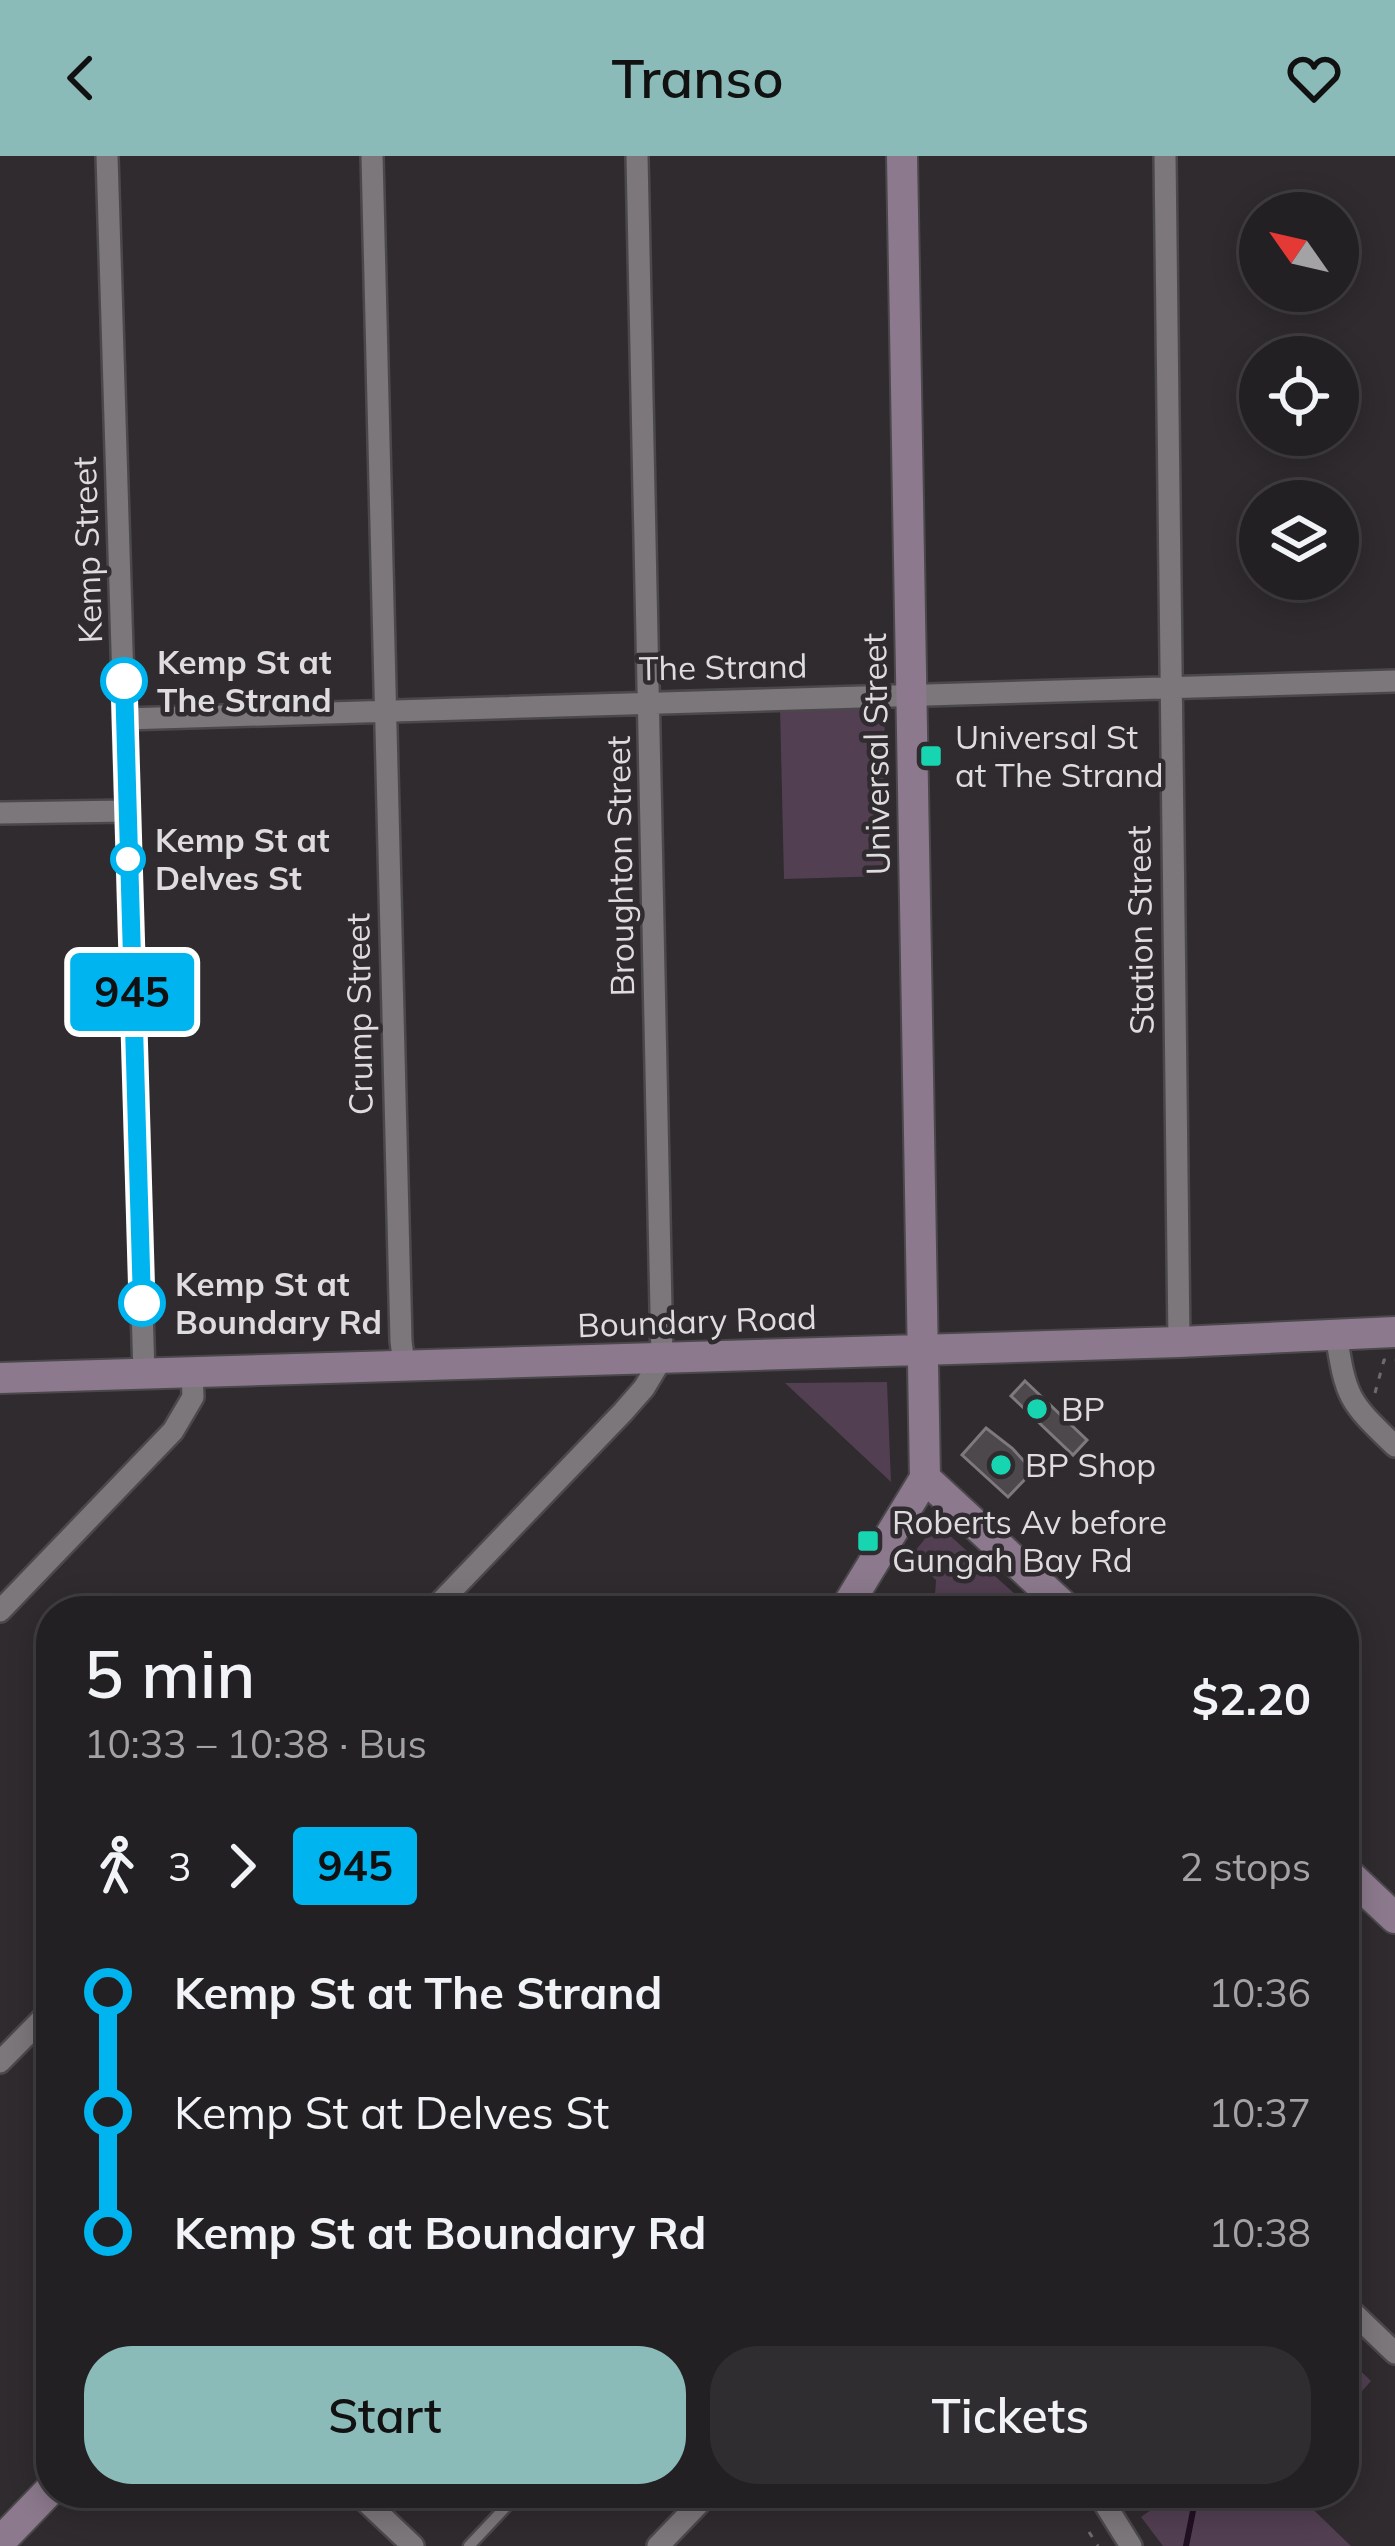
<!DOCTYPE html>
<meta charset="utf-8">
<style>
:root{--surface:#232023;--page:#2f2d30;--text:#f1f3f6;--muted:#a3a3a6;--line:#403e41;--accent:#8bbbb9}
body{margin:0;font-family:Mulish,sans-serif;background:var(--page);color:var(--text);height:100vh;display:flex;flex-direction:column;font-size:45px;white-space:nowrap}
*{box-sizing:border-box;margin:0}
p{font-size:39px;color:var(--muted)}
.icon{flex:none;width:66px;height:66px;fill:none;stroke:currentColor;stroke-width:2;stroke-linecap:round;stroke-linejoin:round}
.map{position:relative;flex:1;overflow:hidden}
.details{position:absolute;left:36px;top:1440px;width:1323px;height:912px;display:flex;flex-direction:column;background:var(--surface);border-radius:48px;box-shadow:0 6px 30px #0003,0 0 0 3px var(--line)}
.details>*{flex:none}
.badge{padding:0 24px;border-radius:9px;font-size:42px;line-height:78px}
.needle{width:78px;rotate:304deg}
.buttons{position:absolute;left:1239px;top:36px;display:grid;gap:24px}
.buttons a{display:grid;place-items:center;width:120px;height:120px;border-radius:50%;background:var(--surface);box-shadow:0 6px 30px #0003,0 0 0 3px var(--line);font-size:60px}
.map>.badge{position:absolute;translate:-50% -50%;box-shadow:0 0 0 6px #fff}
.legs{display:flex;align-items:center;gap:18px;height:132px;padding:0 48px;font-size:39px}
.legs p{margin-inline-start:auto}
.summary{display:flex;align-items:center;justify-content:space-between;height:204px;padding:0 48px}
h1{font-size:66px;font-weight:600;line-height:90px}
.action{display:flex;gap:24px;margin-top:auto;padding:24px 48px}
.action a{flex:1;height:138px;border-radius:48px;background:var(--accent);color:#111;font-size:48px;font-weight:600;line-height:138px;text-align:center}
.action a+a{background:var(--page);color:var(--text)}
ul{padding:0 48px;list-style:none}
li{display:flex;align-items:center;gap:42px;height:120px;font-size:45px}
li i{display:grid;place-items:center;width:18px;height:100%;margin:0 15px;background:currentColor}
li i::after{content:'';width:30px;height:30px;margin:-15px;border:9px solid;border-radius:50%;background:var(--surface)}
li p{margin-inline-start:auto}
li:first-child i{background:linear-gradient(#0000 50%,currentColor 0)}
li:last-child i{background:linear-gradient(currentColor 50%,#0000 0)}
header{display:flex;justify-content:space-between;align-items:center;height:156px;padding:0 48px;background:var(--accent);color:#111;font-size:54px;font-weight:600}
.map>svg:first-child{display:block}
.green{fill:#523f52}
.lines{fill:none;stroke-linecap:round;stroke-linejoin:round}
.stream{stroke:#211022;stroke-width:6}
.building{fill:#4c484c;stroke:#7d797d;stroke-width:3}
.lane-casing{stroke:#4b484b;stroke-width:15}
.street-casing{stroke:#4b484b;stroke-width:26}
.secondary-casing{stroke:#4b484b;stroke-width:34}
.path{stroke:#6e6b6e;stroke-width:3;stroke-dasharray:6 9;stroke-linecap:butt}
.lane{stroke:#7b777b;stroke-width:10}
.street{stroke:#7b777b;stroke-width:21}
.secondary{stroke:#8c798d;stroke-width:30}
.line-1-casing{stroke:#fff;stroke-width:27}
.line-1{stroke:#00b5ef;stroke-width:18}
.stop-1-dot{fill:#fff;stroke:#00b5ef;stroke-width:6}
.poi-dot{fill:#18d5b2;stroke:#2f2b2f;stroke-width:4.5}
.labels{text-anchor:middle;stroke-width:9;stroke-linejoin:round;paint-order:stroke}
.street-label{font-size:33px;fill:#dedcde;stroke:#2f2b2f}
.stop-label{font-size:33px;font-weight:bold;fill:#dedcde;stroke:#2f2b2f;text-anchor:start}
.poi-label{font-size:33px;fill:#dedcde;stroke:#2f2b2f;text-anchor:start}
</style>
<header><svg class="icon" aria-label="back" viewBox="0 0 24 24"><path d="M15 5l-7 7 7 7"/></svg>Transo<svg class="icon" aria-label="heart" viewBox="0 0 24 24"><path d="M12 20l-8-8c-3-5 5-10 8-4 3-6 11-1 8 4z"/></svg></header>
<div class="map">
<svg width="1395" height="2390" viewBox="0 0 1395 2390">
<rect width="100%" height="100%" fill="#2f2b2f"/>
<path class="green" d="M884,547L888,720L784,723L780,552Z
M887,1226L891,1326L785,1227Z
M937,1368L1034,1455H934L936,1424L910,1401Z
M1344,2199L1371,2225L1344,2255Z
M1175,2337H1296L1351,2390H1163L1141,2361Z"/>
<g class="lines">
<path class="stream" d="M1186,2390L1194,2350L1190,2337"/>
</g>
<path class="building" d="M1025,1225L1087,1284L1073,1299L1011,1240Z
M986,1272L1012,1292L1033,1315L1008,1341L962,1299Z"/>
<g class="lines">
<g class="lane-casing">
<path id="lane" d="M469,2390L519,2337"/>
</g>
<g class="street-casing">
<path id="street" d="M107,0L144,1218
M372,0L401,1185L404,1209
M1165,0L1179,1186
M125,563L1395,525
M0,657L126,655
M1336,1178C1346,1242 1348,1245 1395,1290
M0,1455L173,1275L193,1241L192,1216
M432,1455L623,1256L644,1232L662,1202L637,0
M0,1906L51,1854
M1344,2148L1395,2197
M357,2337L413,2390
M1098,2337L1131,2390
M658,2390L709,2337"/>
</g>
<g class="secondary-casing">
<path id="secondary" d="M0,1222L1179,1186L1395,1176
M925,1322L1069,1455
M844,1455L925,1322L902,0
M1344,1714L1395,1762
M0,2386L51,2333"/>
</g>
<path class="path" d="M1375,1237L1384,1204H1395
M1089,2376L1098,2390"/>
<use href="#lane" class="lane"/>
<use href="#street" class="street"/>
<use href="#secondary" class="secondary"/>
</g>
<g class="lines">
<g class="line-1-casing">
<path id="line-1" d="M124,525L142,1147"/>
</g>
<use href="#line-1" class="line-1"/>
</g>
<g class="stop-1-dot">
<circle cx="124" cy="525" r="21"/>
<circle cx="128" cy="703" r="15"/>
<circle cx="142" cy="1147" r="21"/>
</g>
<g class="poi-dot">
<rect x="919" y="588" width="24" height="24" rx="6"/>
<circle cx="1037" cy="1253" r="12"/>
<circle cx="1001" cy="1309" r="12"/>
<rect x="856" y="1373" width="24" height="24" rx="6"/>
</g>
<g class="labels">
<g class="street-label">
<text transform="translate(87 394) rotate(-92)" y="12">Kemp Street</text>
<text transform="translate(723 511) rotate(-1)" y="12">The Strand</text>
<text transform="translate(876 598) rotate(-91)" y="12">Universal Street</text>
<text transform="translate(620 710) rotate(-91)" y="12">Broughton Street</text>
<text transform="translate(1140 774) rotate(-91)" y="12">Station Street</text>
<text transform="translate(359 858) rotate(-91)" y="12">Crump Street</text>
<text transform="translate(697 1165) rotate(-2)" y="12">Boundary Road</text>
</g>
<g class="stop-label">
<text x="157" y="518">Kemp St at<tspan x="157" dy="38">The Strand</tspan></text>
<text x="155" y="696">Kemp St at<tspan x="155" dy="38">Delves St</tspan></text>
<text x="175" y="1140">Kemp St at<tspan x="175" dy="38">Boundary Rd</tspan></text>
</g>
<g class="poi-label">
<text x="955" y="593">Universal St<tspan x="955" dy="38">at The Strand</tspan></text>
<text x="1061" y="1265">BP</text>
<text x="1025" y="1321">BP Shop</text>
<text x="892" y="1378">Roberts Av before<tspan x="892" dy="38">Gungah Bay Rd</tspan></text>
</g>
</g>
</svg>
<div class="buttons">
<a><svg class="needle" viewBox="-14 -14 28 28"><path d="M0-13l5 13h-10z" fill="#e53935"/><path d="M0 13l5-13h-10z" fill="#a3a3a6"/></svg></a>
<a><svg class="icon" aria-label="locate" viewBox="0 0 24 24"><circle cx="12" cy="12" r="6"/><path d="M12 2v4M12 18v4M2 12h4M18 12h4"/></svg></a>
<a><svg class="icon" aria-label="layers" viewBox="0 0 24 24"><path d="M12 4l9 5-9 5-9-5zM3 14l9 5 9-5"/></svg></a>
</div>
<b class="badge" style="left:132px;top:836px;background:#00b5ef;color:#111">945</b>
<section class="details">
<div class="summary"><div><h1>5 min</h1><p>10:33 – 10:38 · Bus</p></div><b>$2.20</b></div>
<div class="legs"><svg class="icon" aria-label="walk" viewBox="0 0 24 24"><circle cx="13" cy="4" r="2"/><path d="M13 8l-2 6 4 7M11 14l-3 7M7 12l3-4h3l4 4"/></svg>3<svg class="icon" aria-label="forward" viewBox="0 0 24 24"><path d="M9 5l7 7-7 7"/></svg><b class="badge" style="background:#00b5ef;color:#111">945</b><p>2 stops</p></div>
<ul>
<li><i style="color:#00b5ef"></i><b>Kemp St at The Strand</b><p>10:36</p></li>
<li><i style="color:#00b5ef"></i><span>Kemp St at Delves St</span><p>10:37</p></li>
<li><i style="color:#00b5ef"></i><b>Kemp St at Boundary Rd</b><p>10:38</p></li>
</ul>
<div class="action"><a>Start</a><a>Tickets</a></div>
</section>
</div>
